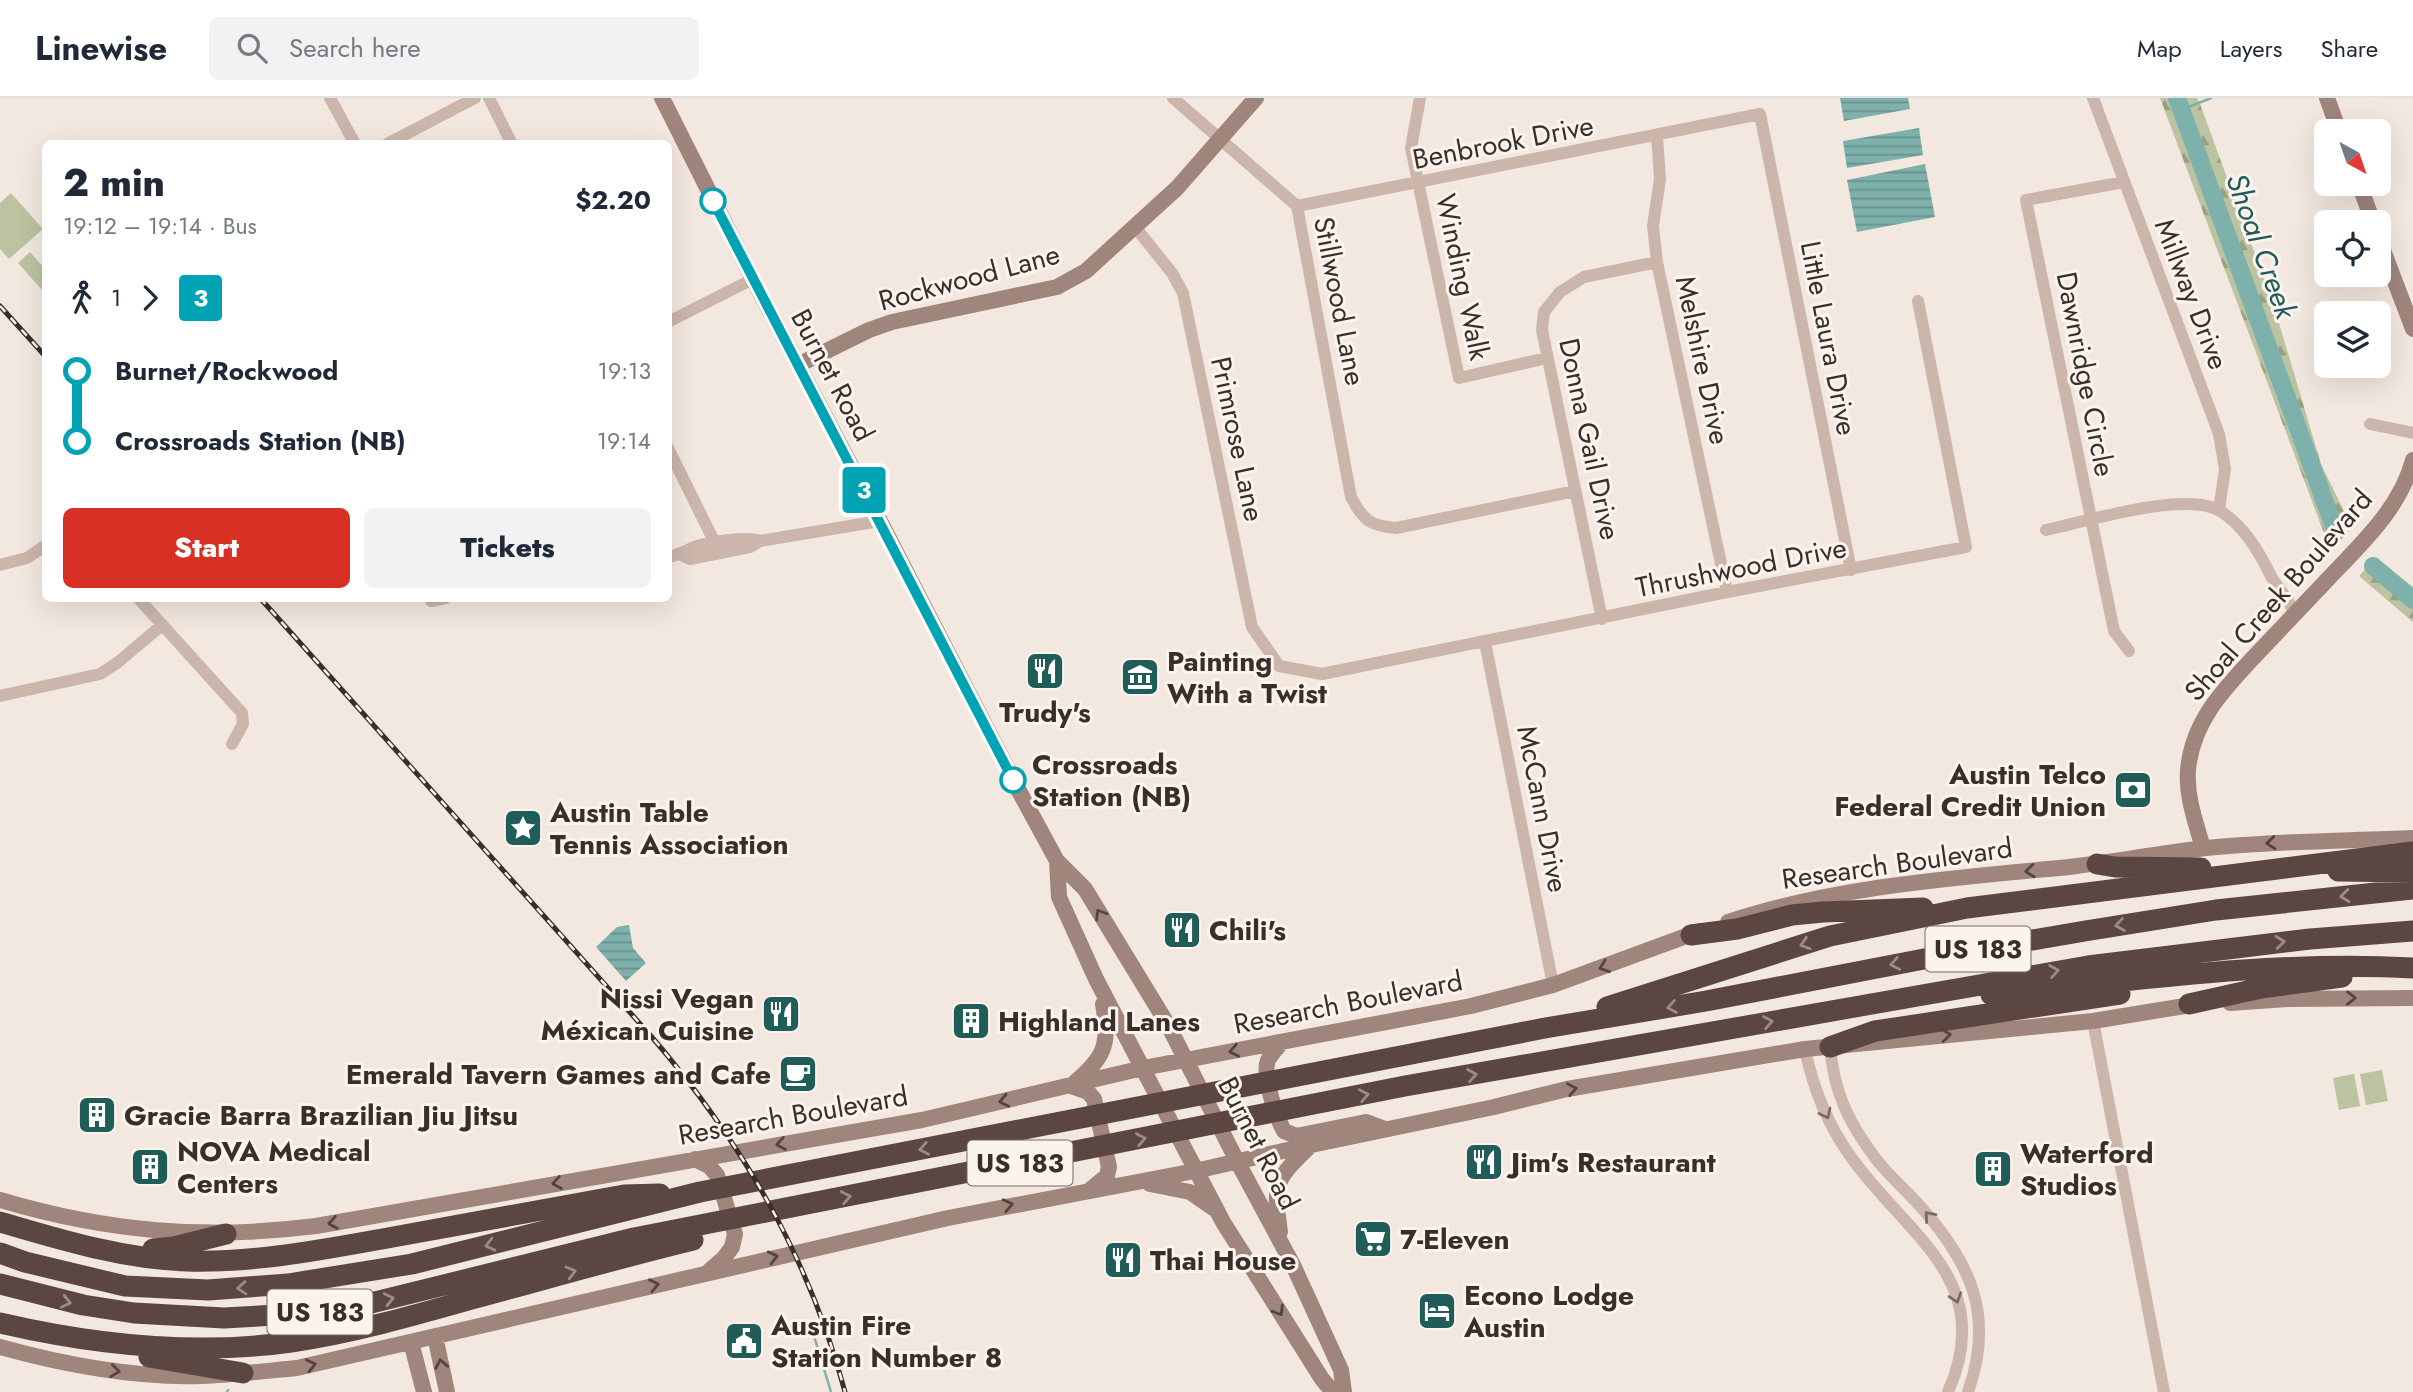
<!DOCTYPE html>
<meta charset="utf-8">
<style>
:root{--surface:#fff;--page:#f2f2f3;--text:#1f2937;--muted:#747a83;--line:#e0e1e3;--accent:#d93025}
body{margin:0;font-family:Jost,sans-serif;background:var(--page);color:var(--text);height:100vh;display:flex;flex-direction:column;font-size:26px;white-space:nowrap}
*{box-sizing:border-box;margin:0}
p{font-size:23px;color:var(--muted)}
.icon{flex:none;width:38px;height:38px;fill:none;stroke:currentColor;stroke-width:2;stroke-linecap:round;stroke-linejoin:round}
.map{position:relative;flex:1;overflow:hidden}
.panel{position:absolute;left:42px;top:42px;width:630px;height:462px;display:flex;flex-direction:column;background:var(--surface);border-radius:10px;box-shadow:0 7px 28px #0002}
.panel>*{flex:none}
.badge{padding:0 14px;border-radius:5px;font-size:24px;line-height:46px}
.needle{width:46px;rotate:140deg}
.buttons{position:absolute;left:2314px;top:21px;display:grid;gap:14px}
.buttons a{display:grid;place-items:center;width:77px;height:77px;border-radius:10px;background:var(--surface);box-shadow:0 7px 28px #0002;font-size:35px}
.map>.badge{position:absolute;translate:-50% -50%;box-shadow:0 0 0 4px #fff}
.legs{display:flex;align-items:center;gap:10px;height:77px;padding:0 21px;font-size:23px}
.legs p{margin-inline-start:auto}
.overview{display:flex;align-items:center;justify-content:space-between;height:119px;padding:0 21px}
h1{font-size:38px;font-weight:800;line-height:52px}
.action{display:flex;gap:14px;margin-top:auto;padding:14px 21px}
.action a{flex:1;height:80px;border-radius:10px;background:var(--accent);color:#fff;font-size:28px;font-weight:800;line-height:80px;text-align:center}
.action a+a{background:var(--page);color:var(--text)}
ul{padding:0 21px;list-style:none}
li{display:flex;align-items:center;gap:24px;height:70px;font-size:26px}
li i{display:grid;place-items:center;width:10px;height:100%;margin:0 9px;background:currentColor}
li i::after{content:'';width:18px;height:18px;margin:-9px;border:5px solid;border-radius:50%;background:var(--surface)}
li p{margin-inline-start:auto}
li:first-child i{background:linear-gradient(#0000 50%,currentColor 0)}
li:last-child i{background:linear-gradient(currentColor 50%,#0000 0)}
header{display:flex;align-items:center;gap:42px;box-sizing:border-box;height:98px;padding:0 35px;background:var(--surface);border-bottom:2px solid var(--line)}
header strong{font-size:33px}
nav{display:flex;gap:38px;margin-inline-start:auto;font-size:24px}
.search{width:490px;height:63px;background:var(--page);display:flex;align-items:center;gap:18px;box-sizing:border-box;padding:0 24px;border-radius:10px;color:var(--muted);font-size:26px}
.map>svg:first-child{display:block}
.forest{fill:url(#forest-firs)}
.pitch{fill:#bcc3a0}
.water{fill:url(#water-rules)}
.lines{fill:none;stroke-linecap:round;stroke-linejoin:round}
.stream{stroke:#7fb1ac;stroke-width:2.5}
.river{stroke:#7fb1ac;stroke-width:18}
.street{stroke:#ccb6ac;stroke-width:12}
.secondary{stroke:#a0857d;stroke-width:16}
.highway{stroke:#5b4642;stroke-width:21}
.rail-casing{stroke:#3a2e2b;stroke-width:5}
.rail{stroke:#fbf3ed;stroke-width:2.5;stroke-dasharray:8;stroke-linecap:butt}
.oneway{stroke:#544440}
.oneway2{stroke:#9b8b86}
.oneway3{stroke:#7c6b65}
.line-1-casing{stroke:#fff;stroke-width:16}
.line-1{stroke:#00a3b4;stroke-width:10}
.stop-1-dot{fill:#fff;stroke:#00a3b4;stroke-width:3.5}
.labels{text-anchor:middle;stroke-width:6;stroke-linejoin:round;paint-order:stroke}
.shield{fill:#fbf3ed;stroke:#746965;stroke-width:2}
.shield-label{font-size:26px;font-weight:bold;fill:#3a2e2b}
.street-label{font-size:28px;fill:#3a2e2b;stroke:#fbf3ed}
.poi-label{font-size:28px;font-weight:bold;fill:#3a2e2b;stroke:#fbf3ed;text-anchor:start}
.stop-label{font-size:28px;font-weight:bold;fill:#3a2e2b;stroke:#fbf3ed;text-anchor:start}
.water-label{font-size:30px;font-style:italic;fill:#205c58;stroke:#fbf3ed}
</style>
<header>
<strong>Linewise</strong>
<div class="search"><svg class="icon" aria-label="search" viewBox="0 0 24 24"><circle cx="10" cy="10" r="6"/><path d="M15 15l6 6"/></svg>Search here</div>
<nav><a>Map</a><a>Layers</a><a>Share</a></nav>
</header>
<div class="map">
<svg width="2413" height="1294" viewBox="0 0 2413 1294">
<defs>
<pattern id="forest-firs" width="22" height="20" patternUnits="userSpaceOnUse" patternTransform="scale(1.75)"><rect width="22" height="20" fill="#bcc3a0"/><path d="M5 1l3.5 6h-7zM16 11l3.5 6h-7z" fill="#9a9f83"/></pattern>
<pattern id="water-rules" width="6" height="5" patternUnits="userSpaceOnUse" patternTransform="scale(1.75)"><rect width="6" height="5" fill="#7fb1ac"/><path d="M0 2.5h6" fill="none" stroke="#69908c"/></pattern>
</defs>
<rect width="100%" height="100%" fill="#f3e8e0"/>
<path class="forest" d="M2160,0H2197L2200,6L2273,205L2321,366L2346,417L2354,422L2330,451Z
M2376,459L2413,489V524L2359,478Z"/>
<path class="pitch" d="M11,95L43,131L9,161L0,151V105Z
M30,154L45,171V189L42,192L18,165Z
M2382,972L2388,1003L2366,1007L2360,976Z
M2354,976L2360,1008L2339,1012L2333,980Z"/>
<path class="water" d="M1840,0H1908L1910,11L1844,23Z
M1919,30L1923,57L1847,70L1843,43Z
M1925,66L1935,119L1857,134L1847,82Z
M629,827L633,850L646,865L626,883L596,849L617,829Z"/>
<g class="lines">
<path class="stream" d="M2181,12L2211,0
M830,1220L831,1219
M817,1225L813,1228L814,1238L831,1294
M227,1294L228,1292"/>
<path class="river" d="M2177,0L2336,434
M2373,468L2413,502"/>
<path class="street" d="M330,0L355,46
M489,0L512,46
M1173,0L1297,108L1351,399C1363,422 1370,428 1396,430L1575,393
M1420,0L1411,50L1459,280L1547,260
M2093,0L2219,336L2225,371L2219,412
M1657,38L1660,81L1653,128L1657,164L1727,494
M387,46L475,0
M2124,84L2026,102L2114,533L2129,553
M1297,108L1760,16L1851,472
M1136,130L1172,175L1183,195L1252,529L1279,568L1322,576L1727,494L1966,449L1918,203
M668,224L753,181
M2370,326L2413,335
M668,350L720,455
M2046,432C2085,424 2186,392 2220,413C2243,427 2258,452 2270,476C2277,491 2290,500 2294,516
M681,457L690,461L750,449L760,443L880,423
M668,459C679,457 685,453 694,449C709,444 746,438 760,443
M0,467L27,460L46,447
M138,500L242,615L243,626L232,646
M431,503L446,500
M1602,521L1542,232L1544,214L1560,194L1584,179L1657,164
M1485,544L1553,887
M0,598L100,576L117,565L162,527
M2093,923L2164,1294
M1830,949C1834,994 1848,1024 1876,1061C1889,1078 1906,1092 1920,1108C1971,1165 1995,1218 1968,1294
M1805,951C1813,990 1827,1026 1851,1059C1906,1137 1998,1182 1948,1294"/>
<path class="secondary" d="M662,0L753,181L880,423L1019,693L1057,763L1085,791L1168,927L1237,1063L1293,1167L1341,1272L1344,1294
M2327,0L2339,33
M2359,86L2373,124
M2378,139L2413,231
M798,267L869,232L892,224L1057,189L1086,173L1177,90L1256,0
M2203,750C2196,725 2186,699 2188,672C2192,625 2222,593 2253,560C2278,534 2302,508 2327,482C2360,447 2400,411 2413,362
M1057,763L1059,799L1096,881L1223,1124L1322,1281L1333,1294
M1728,824C1837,788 1955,780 2069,769C2114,764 2160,755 2206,750C2275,743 2344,743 2413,740
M2230,905L2289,901L2413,900
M1282,944C1278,949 1271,956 1268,962C1262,977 1276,1019 1284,1033L1296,1038L1366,1024L1385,1031
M1073,986C1105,959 1110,947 1103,906
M1071,988L1088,994L1094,1001L1109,1069L1107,1078L1091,1091
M695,1061L709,1068L717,1077L735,1136L732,1149L724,1160L708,1174
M1150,1086L1190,1094L1213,1110
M0,1102C108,1134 204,1142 316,1128L922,1022L1143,970L1471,908L1553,887L1700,833
M1280,1134C1273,1084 1275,1082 1311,1047
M435,1238L447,1294
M411,1244L424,1294
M0,1249C65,1267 133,1280 201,1278C233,1277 265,1273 297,1270L948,1120L1195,1073L1292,1051L1494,1009L1567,991L1805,951L2093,923L2197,906"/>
<path class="highway" d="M2097,766L2115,769L2201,770
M2338,773L2413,774
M1691,837L1737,831L1792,817L1823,814L1923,810
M1991,897C2132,883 2271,862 2413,870
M2189,906L2261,890L2342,879
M1607,909L1830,838L1967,810L2413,754
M1830,949L1875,933L2120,896
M0,1124C61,1142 124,1161 187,1163C257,1165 325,1151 393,1139C470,1125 547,1111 624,1097L660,1096
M153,1151L174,1149L226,1136
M0,1155L25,1164L125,1188L208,1192L288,1186L412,1166L700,1094L1545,930L1706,903L1950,856L2085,833L2216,812L2413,791
M0,1186L83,1207L134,1215L224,1220L311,1215L367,1206L634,1140L1405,988L2088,868L2310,841L2413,833
M0,1225C95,1247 193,1258 291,1244C352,1235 412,1218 472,1201C546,1181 619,1160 693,1142
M149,1259L243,1275"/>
<g class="rail-casing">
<path id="rail" d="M0,208L46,259
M260,500L651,938C742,1044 809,1159 845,1294"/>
</g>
<use href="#rail" class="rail"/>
</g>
<defs><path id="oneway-chevron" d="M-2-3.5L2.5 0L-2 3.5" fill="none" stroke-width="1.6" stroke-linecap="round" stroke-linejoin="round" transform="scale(1.75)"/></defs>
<g class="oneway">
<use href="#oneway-chevron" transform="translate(2271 745) rotate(175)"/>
<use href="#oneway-chevron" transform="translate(2030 773) rotate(174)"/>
<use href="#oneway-chevron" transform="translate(1100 816) rotate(-122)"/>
<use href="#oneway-chevron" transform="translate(1604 869) rotate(160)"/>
<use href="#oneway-chevron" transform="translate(2351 900)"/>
<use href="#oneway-chevron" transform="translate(1946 937) rotate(-6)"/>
<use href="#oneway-chevron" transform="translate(1234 953) rotate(169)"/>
<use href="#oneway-chevron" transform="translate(1572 991) rotate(-11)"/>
<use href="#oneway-chevron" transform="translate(1004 1003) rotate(167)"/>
<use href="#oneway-chevron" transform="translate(781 1046) rotate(170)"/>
<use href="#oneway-chevron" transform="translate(557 1085) rotate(170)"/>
<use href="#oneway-chevron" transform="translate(1008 1107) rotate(-12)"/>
<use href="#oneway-chevron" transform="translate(333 1125) rotate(170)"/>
<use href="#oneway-chevron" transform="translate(773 1159) rotate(-14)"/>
<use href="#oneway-chevron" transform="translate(654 1187) rotate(-12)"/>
<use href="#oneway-chevron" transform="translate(1279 1213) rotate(58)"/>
<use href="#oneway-chevron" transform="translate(441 1266) rotate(-101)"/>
<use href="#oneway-chevron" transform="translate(311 1267) rotate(-13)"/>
<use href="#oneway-chevron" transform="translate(115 1273) rotate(7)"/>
</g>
<g class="oneway2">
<use href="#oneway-chevron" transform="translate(2345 798) rotate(174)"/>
<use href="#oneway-chevron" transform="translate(2120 827) rotate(171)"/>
<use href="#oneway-chevron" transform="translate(2280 844) rotate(-6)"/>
<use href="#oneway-chevron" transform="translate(1805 846) rotate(162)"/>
<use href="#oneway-chevron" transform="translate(1895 866) rotate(169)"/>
<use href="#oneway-chevron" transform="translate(2054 873) rotate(-9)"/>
<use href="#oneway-chevron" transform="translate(1672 909) rotate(171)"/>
<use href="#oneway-chevron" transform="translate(1768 924) rotate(-10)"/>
<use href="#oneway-chevron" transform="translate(1472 977) rotate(-10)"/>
<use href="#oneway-chevron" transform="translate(1364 997) rotate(-11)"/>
<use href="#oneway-chevron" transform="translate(1141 1041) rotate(-11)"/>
<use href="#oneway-chevron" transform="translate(924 1051) rotate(169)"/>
<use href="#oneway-chevron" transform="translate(846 1099) rotate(-11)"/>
<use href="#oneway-chevron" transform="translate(490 1147) rotate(166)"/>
<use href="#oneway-chevron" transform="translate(571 1174) rotate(-15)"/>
<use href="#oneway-chevron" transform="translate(242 1190) rotate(176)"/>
<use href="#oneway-chevron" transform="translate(389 1201) rotate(-13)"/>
<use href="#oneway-chevron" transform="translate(66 1204) rotate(13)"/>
</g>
<g class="oneway3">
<use href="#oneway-chevron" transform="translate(1826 1016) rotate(64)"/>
<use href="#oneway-chevron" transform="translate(1929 1118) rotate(-131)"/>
<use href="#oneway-chevron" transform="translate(1956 1200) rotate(72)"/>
</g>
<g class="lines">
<g class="line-1-casing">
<path id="line-1" d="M713,103L1013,682"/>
</g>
<use href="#line-1" class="line-1"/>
</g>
<defs>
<g id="restaurant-square" transform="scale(2.0125)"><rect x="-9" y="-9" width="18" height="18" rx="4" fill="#205c58" stroke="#fbf3ed"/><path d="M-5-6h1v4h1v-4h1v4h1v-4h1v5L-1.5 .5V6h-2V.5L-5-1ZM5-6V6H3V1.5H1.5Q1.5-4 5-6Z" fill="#fff"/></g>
<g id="museum-square" transform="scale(2.0125)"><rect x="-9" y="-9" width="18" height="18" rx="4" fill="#205c58" stroke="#fbf3ed"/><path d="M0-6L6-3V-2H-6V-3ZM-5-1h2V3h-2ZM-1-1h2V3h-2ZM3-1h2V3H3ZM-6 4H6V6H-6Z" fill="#fff"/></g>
<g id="bank-square" transform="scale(2.0125)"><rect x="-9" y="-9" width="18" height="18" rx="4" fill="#205c58" stroke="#fbf3ed"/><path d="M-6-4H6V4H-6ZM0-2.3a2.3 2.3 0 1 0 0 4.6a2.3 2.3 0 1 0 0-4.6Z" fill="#fff"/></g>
<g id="sight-square" transform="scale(2.0125)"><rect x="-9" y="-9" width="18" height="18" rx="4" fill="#205c58" stroke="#fbf3ed"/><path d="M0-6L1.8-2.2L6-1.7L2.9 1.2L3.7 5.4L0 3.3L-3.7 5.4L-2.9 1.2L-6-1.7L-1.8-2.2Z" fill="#fff"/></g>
<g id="building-square" transform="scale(2.0125)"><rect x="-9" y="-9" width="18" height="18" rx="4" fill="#205c58" stroke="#fbf3ed"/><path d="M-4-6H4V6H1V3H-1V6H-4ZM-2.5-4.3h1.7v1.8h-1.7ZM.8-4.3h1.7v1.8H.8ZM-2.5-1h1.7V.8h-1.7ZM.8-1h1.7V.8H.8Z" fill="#fff"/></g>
<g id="cafe-square" transform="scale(2.0125)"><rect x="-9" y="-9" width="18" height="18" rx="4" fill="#205c58" stroke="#fbf3ed"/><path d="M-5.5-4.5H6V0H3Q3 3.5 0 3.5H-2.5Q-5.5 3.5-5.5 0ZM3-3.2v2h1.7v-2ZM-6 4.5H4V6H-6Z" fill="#fff"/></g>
<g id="supermarket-square" transform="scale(2.0125)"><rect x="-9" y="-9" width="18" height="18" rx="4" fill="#205c58" stroke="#fbf3ed"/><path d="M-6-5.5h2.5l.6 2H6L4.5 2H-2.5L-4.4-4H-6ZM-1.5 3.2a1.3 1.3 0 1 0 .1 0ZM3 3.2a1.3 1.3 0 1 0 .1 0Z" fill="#fff"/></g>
<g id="hotel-square" transform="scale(2.0125)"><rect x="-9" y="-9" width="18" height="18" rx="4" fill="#205c58" stroke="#fbf3ed"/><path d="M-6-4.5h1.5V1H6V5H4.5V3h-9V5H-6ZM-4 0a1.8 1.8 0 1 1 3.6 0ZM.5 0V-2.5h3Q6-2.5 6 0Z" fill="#fff"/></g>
<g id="civic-square" transform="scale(2.0125)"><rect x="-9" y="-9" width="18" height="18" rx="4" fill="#205c58" stroke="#fbf3ed"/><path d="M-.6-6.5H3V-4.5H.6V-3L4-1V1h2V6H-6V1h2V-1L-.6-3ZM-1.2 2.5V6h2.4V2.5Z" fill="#fff"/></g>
</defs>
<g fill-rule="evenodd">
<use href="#restaurant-square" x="1045" y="573"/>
<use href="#museum-square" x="1140" y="579"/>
<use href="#bank-square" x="2133" y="692"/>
<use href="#sight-square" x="523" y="730"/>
<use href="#restaurant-square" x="1182" y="832"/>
<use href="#restaurant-square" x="781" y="916"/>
<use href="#building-square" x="971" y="923"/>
<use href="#cafe-square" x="798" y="976"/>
<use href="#building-square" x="97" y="1017"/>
<use href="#restaurant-square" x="1484" y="1064"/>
<use href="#building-square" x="150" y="1069"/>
<use href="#building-square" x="1993" y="1071"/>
<use href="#supermarket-square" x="1373" y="1141"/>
<use href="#restaurant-square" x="1123" y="1162"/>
<use href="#hotel-square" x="1437" y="1213"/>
<use href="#civic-square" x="744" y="1243"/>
</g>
<g class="stop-1-dot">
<circle cx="713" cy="103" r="12"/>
<circle cx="1013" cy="682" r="12"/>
</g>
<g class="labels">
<g class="shield">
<rect x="1925.5" y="828.5" width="105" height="45" rx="5"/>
<rect x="967.5" y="1042.5" width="105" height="45" rx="5"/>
<rect x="267.5" y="1191.5" width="105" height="45" rx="5"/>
</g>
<g class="shield-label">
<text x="1978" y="860">US 183</text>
<text x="1020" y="1074">US 183</text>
<text x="320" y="1223">US 183</text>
</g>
<g class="street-label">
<text transform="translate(1503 44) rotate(-11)" y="10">Benbrook Drive</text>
<text transform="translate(969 179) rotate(-15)" y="10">Rockwood Lane</text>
<text transform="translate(1463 179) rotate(78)" y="10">Winding Walk</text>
<text transform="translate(2192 196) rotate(69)" y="10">Millway Drive</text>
<text transform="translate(1340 203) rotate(79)" y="10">Stillwood Lane</text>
<text transform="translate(1829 240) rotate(79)" y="10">Little Laura Drive</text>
<text transform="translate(1703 262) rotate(78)" y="10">Melshire Drive</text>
<text transform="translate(2086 276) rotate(79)" y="10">Dawnridge Circle</text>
<text transform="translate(833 277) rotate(62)" y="10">Burnet Road</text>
<text transform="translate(1238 341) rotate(78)" y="10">Primrose Lane</text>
<text transform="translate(1590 341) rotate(78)" y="10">Donna Gail Drive</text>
<text transform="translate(1741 469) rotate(-11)" y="10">Thrushwood Drive</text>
<text transform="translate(2278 497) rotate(-49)" y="10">Shoal Creek Boulevard</text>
<text transform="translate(1543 711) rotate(79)" y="10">McCann Drive</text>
<text transform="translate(1897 765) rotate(-8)" y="10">Research Boulevard</text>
<text transform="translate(1348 904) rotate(-11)" y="10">Research Boulevard</text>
<text transform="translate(793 1017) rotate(-10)" y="10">Research Boulevard</text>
<text transform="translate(1259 1045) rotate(63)" y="10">Burnet Road</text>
</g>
<g class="poi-label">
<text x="1167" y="573">Painting<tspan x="1167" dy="32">With a Twist</tspan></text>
<text x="1045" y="624" text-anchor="middle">Trudy's</text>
<text x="2106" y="686" text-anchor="end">Austin Telco<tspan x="2106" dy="32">Federal Credit Union</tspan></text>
<text x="550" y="724">Austin Table<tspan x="550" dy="32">Tennis Association</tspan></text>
<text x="1209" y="842">Chili's</text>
<text x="754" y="910" text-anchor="end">Nissi Vegan<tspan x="754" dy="32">Méxican Cuisine</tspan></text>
<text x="998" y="933">Highland Lanes</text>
<text x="771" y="986" text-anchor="end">Emerald Tavern Games and Cafe</text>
<text x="124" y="1027">Gracie Barra Brazilian Jiu Jitsu</text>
<text x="177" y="1063">NOVA Medical<tspan x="177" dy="32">Centers</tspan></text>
<text x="2020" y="1065">Waterford<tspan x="2020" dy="32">Studios</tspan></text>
<text x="1511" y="1074">Jim's Restaurant</text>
<text x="1400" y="1151">7-Eleven</text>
<text x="1150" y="1172">Thai House</text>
<text x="1464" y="1207">Econo Lodge<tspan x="1464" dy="32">Austin</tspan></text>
<text x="771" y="1237">Austin Fire<tspan x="771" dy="32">Station Number 8</tspan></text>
</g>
<g class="stop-label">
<text x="1032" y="676">Crossroads<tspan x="1032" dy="32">Station (NB)</tspan></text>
</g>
<g class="water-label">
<text transform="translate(2261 148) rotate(70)" y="10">Shoal Creek</text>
</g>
</g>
</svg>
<div class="buttons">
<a><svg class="needle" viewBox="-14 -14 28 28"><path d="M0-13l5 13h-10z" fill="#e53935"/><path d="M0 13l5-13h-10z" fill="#747a83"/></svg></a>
<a><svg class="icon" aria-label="locate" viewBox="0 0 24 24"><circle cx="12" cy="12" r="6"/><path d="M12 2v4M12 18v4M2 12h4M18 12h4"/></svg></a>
<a><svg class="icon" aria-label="layers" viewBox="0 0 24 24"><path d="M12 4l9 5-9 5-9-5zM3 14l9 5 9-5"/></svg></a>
</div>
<b class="badge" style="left:864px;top:392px;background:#00a3b4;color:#fff">3</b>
<section class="panel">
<div class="overview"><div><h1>2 min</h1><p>19:12 – 19:14 · Bus</p></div><b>$2.20</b></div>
<div class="legs"><svg class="icon" aria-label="walk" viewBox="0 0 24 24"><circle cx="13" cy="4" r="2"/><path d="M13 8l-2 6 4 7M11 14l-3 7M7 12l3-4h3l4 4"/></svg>1<svg class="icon" aria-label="forward" viewBox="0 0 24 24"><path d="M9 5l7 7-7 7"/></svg><b class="badge" style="background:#00a3b4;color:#fff">3</b></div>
<ul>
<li><i style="color:#00a3b4"></i><b>Burnet/Rockwood</b><p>19:13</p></li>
<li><i style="color:#00a3b4"></i><b>Crossroads Station (NB)</b><p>19:14</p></li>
</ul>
<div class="action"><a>Start</a><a>Tickets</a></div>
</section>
</div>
